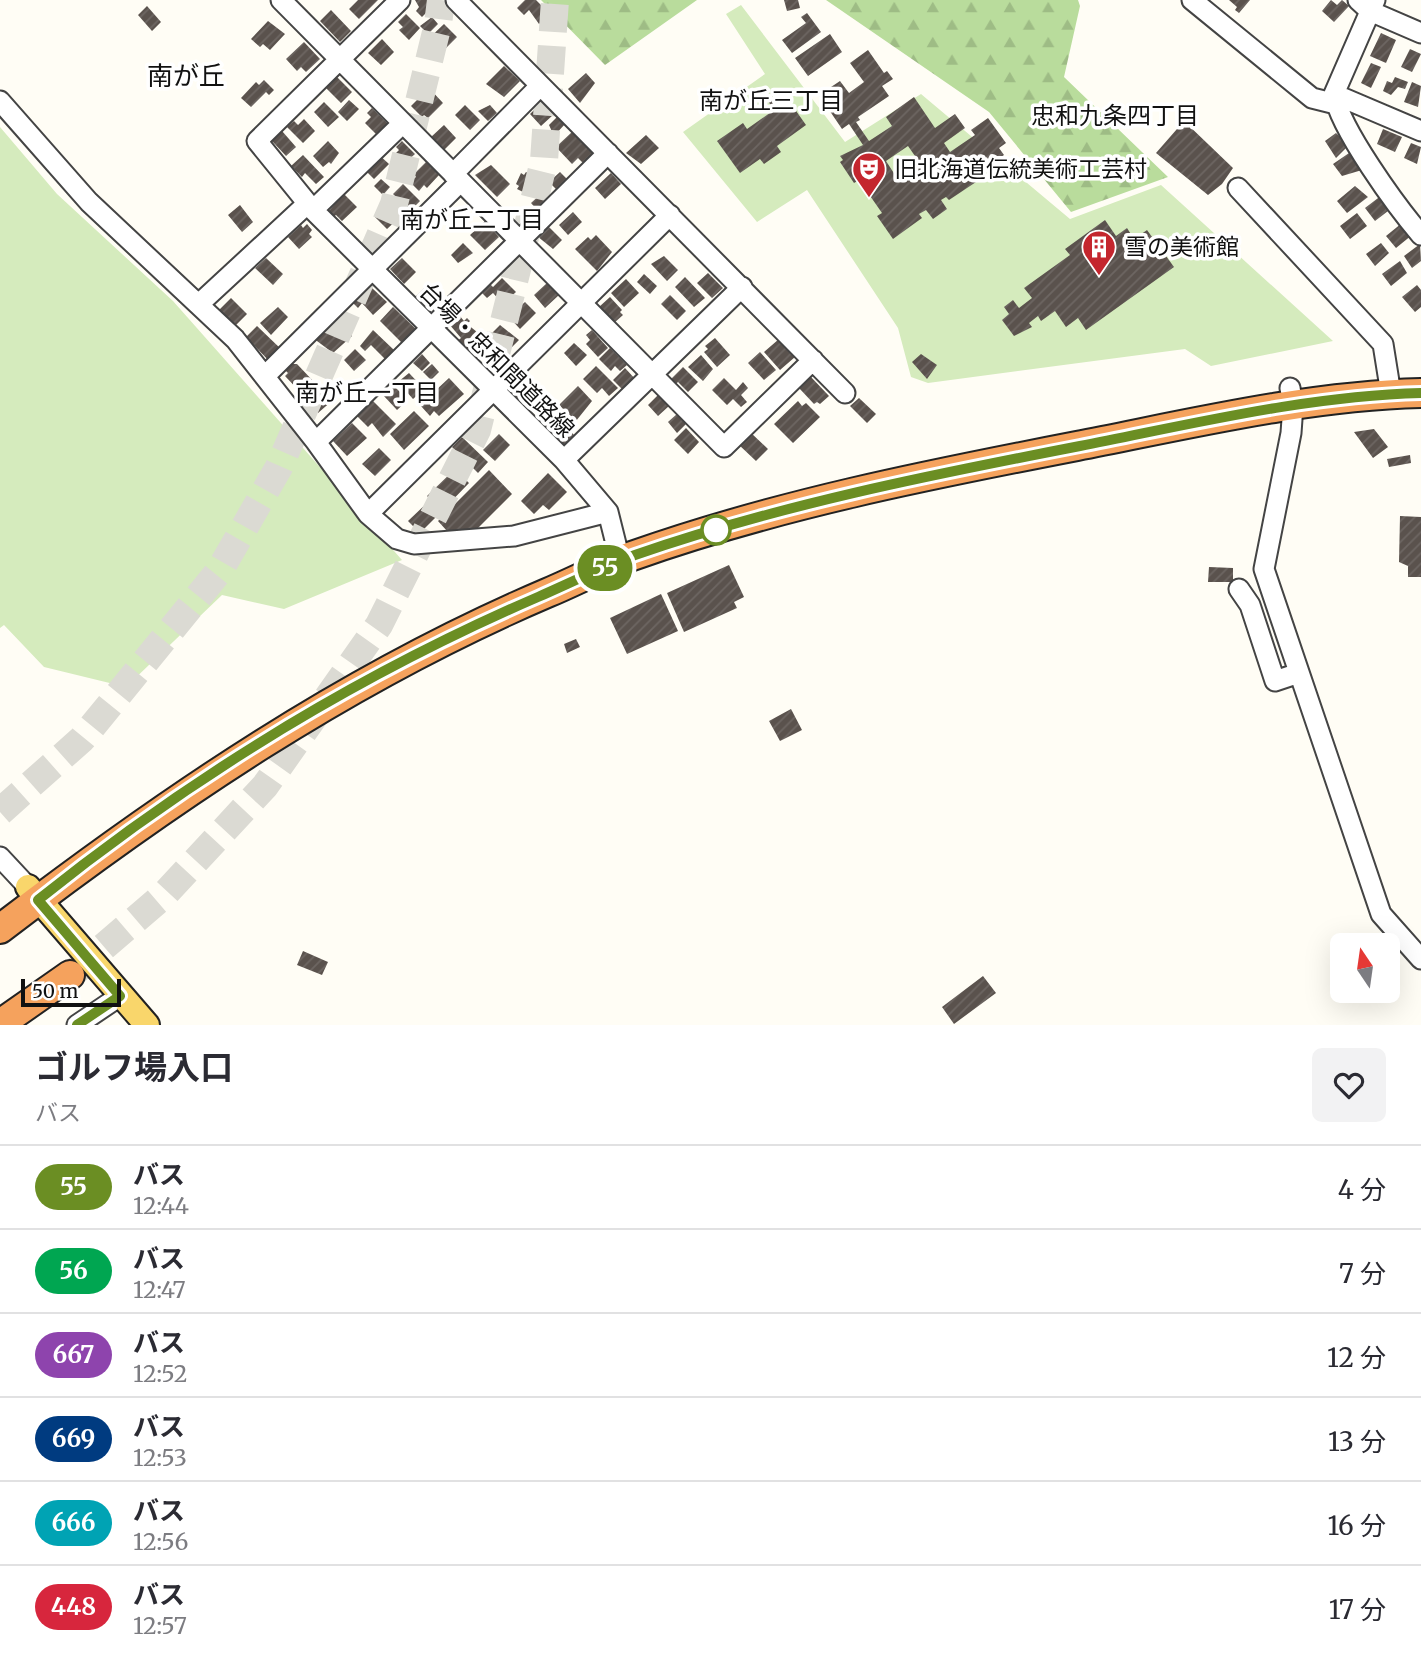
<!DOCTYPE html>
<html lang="ja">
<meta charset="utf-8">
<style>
:root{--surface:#fff;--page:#f2f2f3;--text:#2b2b33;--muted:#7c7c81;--line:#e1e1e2}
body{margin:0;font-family:Merriweather,"Noto Sans JP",serif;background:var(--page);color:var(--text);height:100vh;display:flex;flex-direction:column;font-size:26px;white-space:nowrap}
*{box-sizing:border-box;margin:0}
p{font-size:23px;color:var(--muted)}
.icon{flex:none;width:38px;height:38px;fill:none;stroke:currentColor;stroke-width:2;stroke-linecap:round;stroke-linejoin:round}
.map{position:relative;height:1025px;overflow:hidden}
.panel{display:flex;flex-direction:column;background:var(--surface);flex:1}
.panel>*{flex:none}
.badge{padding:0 14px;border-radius:23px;font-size:24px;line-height:46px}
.needle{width:46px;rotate:347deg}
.tools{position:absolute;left:1330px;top:933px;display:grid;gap:14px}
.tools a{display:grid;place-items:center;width:70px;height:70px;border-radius:10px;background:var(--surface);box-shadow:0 7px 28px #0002;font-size:35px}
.scale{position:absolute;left:21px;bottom:18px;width:100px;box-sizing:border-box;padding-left:7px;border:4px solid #111;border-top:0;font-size:19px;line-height:24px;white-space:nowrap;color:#111;-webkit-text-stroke:5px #fff;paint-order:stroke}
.map>.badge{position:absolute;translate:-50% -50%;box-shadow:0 0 0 4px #fff}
.round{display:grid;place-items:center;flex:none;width:74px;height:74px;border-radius:10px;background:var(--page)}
.summary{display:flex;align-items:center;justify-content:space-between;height:119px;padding:0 35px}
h1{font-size:33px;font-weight:700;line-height:52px}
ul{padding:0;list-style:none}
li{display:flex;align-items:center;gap:21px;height:84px;padding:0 35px;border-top:2px solid var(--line)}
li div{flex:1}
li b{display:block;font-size:26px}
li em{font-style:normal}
li .badge{min-width:77px;font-weight:700;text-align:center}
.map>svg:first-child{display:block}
.grass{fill:#d5ebbd}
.forest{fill:url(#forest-firs)}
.building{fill:url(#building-hatch);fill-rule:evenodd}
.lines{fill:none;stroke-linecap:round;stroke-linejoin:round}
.highway-tunnel{stroke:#dbdad3;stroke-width:28;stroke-dasharray:28 14;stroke-linecap:butt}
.minor-casing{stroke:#444;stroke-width:23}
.major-casing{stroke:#222;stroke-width:28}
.highway-casing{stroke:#222;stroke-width:32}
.minor{stroke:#fff;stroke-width:19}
.major{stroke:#f9d66b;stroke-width:24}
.highway{stroke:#f5a25d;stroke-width:28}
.line-casing{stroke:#fff;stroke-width:16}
.line{stroke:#6b8e23;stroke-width:10}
.stop-dot{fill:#fff;stroke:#6b8e23;stroke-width:3.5}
.labels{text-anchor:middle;stroke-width:7;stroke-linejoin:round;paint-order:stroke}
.poi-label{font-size:23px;fill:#111;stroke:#fff;text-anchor:start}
.street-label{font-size:23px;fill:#111;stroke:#fff}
.neighbourhood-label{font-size:24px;fill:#111;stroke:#fff}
.quarter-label{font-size:26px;fill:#111;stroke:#fff}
</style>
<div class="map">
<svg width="1421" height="1025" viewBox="0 0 1421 1025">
<defs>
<pattern id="forest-firs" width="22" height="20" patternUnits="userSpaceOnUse" patternTransform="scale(1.75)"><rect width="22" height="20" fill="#b9dc9c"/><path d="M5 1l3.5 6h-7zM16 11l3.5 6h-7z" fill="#9ebc85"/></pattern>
<pattern id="building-hatch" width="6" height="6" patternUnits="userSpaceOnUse" patternTransform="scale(1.75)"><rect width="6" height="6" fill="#5a524d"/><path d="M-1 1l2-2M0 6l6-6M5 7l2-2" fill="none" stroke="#6d6662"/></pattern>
</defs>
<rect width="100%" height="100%" fill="#fffdf5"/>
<path class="grass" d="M741,5L845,142L921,94L1070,219L1161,185L1333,341L1211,366L1185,349L928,383L911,377L898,328L807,190L757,222L683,132L765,74L726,14Z
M0,127L57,194L173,301L402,560L284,609L222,595L126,687L44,667L4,625L0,628Z"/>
<path class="forest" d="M541,0H697L605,65Z
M826,0H1078L1080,6L1064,77L1168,177L1071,212L989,112Z"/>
<path class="building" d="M358,0H378L359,19L349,9Z
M415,0H439L422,17L416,11L419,7Z
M525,0H536L550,14L539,24L529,10L524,15L517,8Z
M784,0H798L800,8L787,11Z
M1229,0H1250L1239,13L1235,10L1237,7Z
M1331,0L1337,5L1342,0L1349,6L1334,22L1322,11Z
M147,6L161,22L152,31L138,15Z
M331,10L351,31L340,42L320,21Z
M807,13L821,32L792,53L782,40L806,23L801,17Z
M406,14L420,28L409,40L399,30L403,27L398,22Z
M432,17L438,24L428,34L420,26Z
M268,21L285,34L270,50L263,44L260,47L251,39Z
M444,24L457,37L444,50L440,46L432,53L423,44Z
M1381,33L1396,40L1386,63L1370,56Z
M830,34L842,52L808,76L795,58Z
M382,39L394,52L381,65L368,53Z
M304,42L320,59L306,72L301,67L297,71L286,59Z
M1410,49L1421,54L1412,72L1401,67Z
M868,50L884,73L887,71L893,79L882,86L889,96L858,117L860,120L856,122L869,141L892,126L886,117L914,97L935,128L955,114L965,128L944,143L950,152L975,135L971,130L988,118L1006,143L999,148L1004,155L972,176L976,182L949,200L946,197L941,200L947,209L933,219L926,210L919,214L922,218L893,239L877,216L882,213L859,180L854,183L840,162L843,160L840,156L863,145L849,124L842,129L819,95L840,81L849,93L864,82L850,63ZM908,146L922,166L899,181L886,161Z
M1371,63L1381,67L1371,88L1361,83Z
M504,66L520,81L504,97L486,84Z
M586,73L595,83L580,103L568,89Z
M337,77L352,92L341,103L326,88Z
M1395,77L1408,82L1405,89L1398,87L1391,95L1383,91L1387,81L1392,83Z
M264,80L274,90L269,95L266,92L251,107L241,98L256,82L259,85Z
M1412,82L1421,86L1418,107L1404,102Z
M429,88L443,103L428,118L424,115L422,117L411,106Z
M782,91L806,125L777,146L781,152L764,164L760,159L740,173L717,141L743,123L747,129L774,110L768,101Z
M349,100L359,109L347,121L338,112Z
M324,102L339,117L328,127L314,112Z
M541,103L553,115L541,126L530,114Z
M465,105L480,120L470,130L455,115Z
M490,105L497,113L488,121L478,111Z
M372,108L388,124L377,135L365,123L371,117L367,113Z
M557,117L565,124L554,136L549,125Z
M304,119L315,131L303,143L287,127L294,121L298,125Z
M1184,121L1233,168L1222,184L1208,195L1156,153Z
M444,125L456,138L444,150L431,137Z
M1383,129L1402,137L1395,152L1377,144Z
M282,131L296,147L286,156L272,141Z
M572,132L593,154L583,163L578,158L572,164L556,147Z
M1336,133L1349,145L1336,158L1325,141Z
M646,135L659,148L641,164L626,153Z
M328,141L339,153L331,164L329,162L323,167L313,156Z
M402,141L415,154L400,167L391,158L399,150L396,147Z
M1411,143L1421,147L1417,164L1404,158Z
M1352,151L1362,170L1342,176L1333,164Z
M378,154L389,164L374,179L363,168Z
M303,155L324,177L316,184L305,173L302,177L291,166Z
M426,162L439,175L427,188L424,185L419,191L410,182L416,177L414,174Z
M491,165L510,184L497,197L475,175Z
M526,172L541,179L533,197L517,189L519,186L516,184L521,173L524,175Z
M560,172L570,182L559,192L549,182Z
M611,173L621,184L605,199L595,188Z
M381,179L390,187L383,195L374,186Z
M403,184L420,201L410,211L393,194Z
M1355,186L1368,197L1347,213L1337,201Z
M542,193L549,200L538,211L531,203Z
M344,194L357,207L342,221L336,215L332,218L327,213Z
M1382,195L1392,208L1375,221L1365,208Z
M390,203L402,215L387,229L375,217Z
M240,205L253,222L242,232L228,215Z
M573,212L582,222L568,235L559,225Z
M1357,213L1367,226L1350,239L1340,226Z
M1105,220L1116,236L1127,228L1134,239L1147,230L1174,267L1086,330L1078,318L1066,327L1055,311L1041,321L1038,316L1029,323L1032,327L1014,336L1002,320L1009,314L1004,307L1013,300L1019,308L1032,298L1024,288L1070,255L1065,249Z
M485,221L499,237L485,250L470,235Z
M1402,223L1412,235L1396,248L1386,236Z
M307,224L312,230L309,234L312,237L299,249L288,237L301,225L303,228Z
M548,226L562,240L553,249L537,236Z
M596,235L612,252L597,271L575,249L588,237L591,240Z
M463,243L473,253L458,263L451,255Z
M1381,243L1389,253L1375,266L1366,254Z
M1420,244L1421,261L1412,268L1404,256Z
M664,256L678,270L667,281L651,264Z
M266,258L283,274L273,285L255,268Z
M402,258L416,272L404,284L390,269Z
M1400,261L1407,273L1391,286L1382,274Z
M708,273L723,288L712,298L697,283Z
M644,274L657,286L650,294L637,282Z
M685,277L705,298L694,307L675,287Z
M502,278L516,292L503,304L493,293L487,298L479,290L488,282L493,287Z
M626,279L639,293L624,307L611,293Z
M429,283L443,298L429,311L415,297Z
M547,283L559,295L545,308L534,295Z
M1417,285L1421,290V307L1415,312L1402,297Z
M372,288L387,302L373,315L362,303L358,308L350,300L353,296L359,300Z
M670,295L686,311L677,320L661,304Z
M610,297L622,310L620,312L623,315L614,323L599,307Z
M231,298L247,314L235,326L217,312Z
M525,302L536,313L520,329L509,317Z
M278,307L288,317L271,335L260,323Z
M393,307L419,332L405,346L380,321Z
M459,315L464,321L467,318L470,321L467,324L477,332L468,340L474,347L466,354L456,342L461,338L449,324Z
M331,322L342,334L347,330L352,336L333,353L313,338Z
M500,325L519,340L506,353L489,336Z
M257,326L282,350L270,362L246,337Z
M373,330L394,350L385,359L371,345L365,351L360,346Z
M592,330L608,348L598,357L586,344L590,340L586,335Z
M715,338L730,355L717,367L704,352L708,349L705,346Z
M779,339L795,357L780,370L764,352Z
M574,343L587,355L576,366L564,353Z
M610,348L627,365L620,371L615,366L611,371L599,359Z
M355,349L366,360L354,371L344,360Z
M760,352L776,370L764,380L748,363Z
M422,354L430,363L422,371L413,363Z
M921,354L937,365L927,379L912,362Z
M701,355L713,369L703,381L688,367Z
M291,364H297L315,383L303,395L285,376L288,373L285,370Z
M432,364L439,372L431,380L423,372Z
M596,366L618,388L609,396L602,388L597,393L583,379Z
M683,367L698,382L688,392L678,382L675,385L670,380Z
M625,368L637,381L625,392L613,380Z
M409,373L424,389L413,399L398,382Z
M811,377L829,396L820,404L817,402L814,404L799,388Z
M449,378L464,394L439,416L434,411L430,416L420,405Z
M724,378L736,390L743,382L748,388L741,395L747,402L741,407L733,399L727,405L712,390Z
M520,382L532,394L521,404L509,392Z
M393,385L408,400L397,410L383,395Z
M578,386L592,401L576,421L559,405Z
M321,391L333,400L318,413L309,402Z
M658,395L669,406L658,416L648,405Z
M859,398L876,414L867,423L850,406Z
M372,400L396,424L383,437L372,423L368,427L355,414Z
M798,401L802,406L806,403L820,417L793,443L774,424Z
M550,410L575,436L563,448L537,421Z
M414,411L429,426L404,450L390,434Z
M677,414L686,424L677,433L668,422Z
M352,423L367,438L347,456L333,441Z
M686,428L699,442L688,454L674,440Z
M1374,429L1388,447L1373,458L1354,432Z
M750,432L768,449L756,461L738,444Z
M499,434L510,445L495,461L483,450Z
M462,437L488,462L478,473L452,447Z
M379,448L391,460L375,476L362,464Z
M1410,455L1411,463L1389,467L1387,459Z
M455,469L469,483L442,511L427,496Z
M489,470L512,494L478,528L447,531L438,521Z
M548,473L567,492L549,510L543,505L534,514L521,501Z
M428,502L439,514L420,533L408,521Z
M1400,516L1421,517V577H1408V566L1399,562Z
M729,565L744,597L734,602L737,608L684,632L667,593Z
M1209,567L1233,568V582H1208Z
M661,594L678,631L627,654L610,618Z
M576,639L580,647L567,653L564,644Z
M791,709L802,730L780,741L769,721Z
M303,951L328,962L322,975L297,965Z
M983,976L996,993L954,1024L942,1007Z"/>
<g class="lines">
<path class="highway-tunnel" d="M0,812L82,739L220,570L279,467L394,204L438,24L441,0
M72,974L164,895L265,786L379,625L477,430L544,161L555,0"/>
<g class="minor-casing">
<path id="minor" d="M281,0L724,447L813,360
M400,0L257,141L313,210L564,460L608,512L620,560
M456,0L845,393
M1192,0L1312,98L1336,104
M1358,0L1370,11L1421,33
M1375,0L1334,94C1340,129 1397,207 1421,235
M1334,94L1421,131
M0,101L89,202L235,339L316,442L368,514L397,539L414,544L514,536L608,512
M453,174L540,86
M1238,188L1383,344L1391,394
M313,210L402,124
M199,304L307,204
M265,376L460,182
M1290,388L1293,405L1291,433L1264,569L1381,914L1421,959
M316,442L608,153
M564,460L742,287
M368,514L670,215
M1239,589L1250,605L1275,681L1299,673
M0,857L28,887
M77,1025L120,996"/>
</g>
<g class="major-casing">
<path id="major" d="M28,887L147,1025"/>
</g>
<g class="highway-casing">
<path id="highway" d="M0,929C171,798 348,678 547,593C576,581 603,566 632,556C776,505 927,475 1077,446C1190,424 1305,396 1421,393
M0,1024L70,975"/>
</g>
<use href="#minor" class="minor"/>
<use href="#major" class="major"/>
<use href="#highway" class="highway"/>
</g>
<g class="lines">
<g class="line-casing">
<path id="line" d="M77,1025L120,996L38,900C190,778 360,674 538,597C570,583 602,567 635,555C779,505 930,475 1080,446C1193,424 1306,396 1421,393"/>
</g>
<use href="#line" class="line"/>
</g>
<defs>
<g id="theatre-pin" transform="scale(1.75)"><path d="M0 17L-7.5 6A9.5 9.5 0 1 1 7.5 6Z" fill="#c4262e" stroke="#fff"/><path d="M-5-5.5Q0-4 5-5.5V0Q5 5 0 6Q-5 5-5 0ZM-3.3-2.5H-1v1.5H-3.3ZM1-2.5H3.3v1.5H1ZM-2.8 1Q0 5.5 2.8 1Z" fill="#fff"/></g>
<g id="building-pin" transform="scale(1.75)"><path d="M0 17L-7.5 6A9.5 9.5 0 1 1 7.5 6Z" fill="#c4262e" stroke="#fff"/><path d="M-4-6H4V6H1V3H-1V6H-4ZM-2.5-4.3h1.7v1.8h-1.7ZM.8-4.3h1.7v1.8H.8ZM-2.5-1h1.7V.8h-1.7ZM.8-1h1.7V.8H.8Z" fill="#fff"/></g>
</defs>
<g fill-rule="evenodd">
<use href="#theatre-pin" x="869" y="169"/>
<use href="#building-pin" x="1099" y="247"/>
</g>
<circle class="stop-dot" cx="716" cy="530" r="14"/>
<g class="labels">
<g class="poi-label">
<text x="894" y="177">旧北海道伝統美術工芸村</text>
<text x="1124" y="255">雪の美術館</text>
</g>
<g class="street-label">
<text transform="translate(497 360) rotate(45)" y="8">台場・忠和間道路線</text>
</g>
<g class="neighbourhood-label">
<text x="771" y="109">南が丘三丁目</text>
<text x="1115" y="124">忠和九条四丁目</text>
<text x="472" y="228">南が丘二丁目</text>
<text x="367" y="401">南が丘一丁目</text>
</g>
<g class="quarter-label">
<text x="186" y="85">南が丘</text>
</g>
</g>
</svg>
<div class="tools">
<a><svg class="needle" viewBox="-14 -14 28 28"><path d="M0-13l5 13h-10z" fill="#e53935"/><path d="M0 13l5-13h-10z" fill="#7c7c81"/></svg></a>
</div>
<div class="scale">50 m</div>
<b class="badge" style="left:605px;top:568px;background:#6b8e23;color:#fff">55</b>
</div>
<section class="panel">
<div class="summary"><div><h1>ゴルフ場入口</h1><p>バス</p></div><a class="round"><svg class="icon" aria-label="heart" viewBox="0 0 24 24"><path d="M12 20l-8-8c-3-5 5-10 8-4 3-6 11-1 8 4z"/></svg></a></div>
<ul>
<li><span class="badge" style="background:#6b8e23;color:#fff">55</span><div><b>バス</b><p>12:44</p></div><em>4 分</em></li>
<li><span class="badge" style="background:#00a651;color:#fff">56</span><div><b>バス</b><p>12:47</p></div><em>7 分</em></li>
<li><span class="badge" style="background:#8e44ad;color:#fff">667</span><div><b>バス</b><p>12:52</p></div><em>12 分</em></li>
<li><span class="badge" style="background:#003b80;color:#fff">669</span><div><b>バス</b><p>12:53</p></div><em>13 分</em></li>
<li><span class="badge" style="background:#00a3b4;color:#fff">666</span><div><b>バス</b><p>12:56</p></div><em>16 分</em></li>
<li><span class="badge" style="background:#d7263d;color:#fff">448</span><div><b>バス</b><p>12:57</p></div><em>17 分</em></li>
</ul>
</section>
